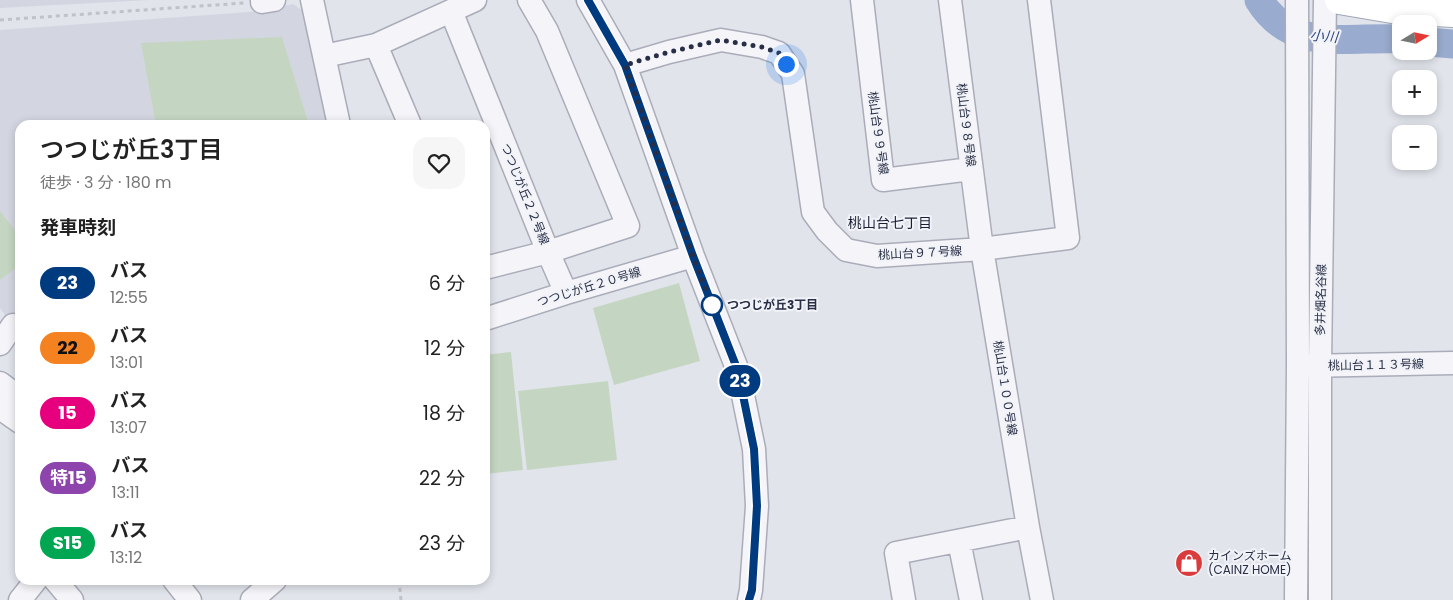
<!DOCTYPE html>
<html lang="ja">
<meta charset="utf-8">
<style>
:root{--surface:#fff;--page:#f6f6f6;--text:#222;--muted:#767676}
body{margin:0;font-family:Poppins,"Noto Sans JP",sans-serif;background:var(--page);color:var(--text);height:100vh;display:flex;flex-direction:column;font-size:19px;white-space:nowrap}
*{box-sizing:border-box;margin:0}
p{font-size:16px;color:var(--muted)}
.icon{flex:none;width:28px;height:28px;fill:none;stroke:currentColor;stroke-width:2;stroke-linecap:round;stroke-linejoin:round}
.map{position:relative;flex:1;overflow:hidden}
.sheet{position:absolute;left:15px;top:120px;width:475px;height:465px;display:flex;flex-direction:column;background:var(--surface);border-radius:15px;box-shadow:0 2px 8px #0003}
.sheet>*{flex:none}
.badge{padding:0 10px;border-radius:16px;font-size:18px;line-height:32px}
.needle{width:32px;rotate:80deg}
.buttons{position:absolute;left:1392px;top:15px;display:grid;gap:10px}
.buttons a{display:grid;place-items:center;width:45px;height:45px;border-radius:10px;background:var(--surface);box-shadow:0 2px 8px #0003;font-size:25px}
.you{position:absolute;width:25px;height:25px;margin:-12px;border:4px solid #fff;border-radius:50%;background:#1a73e8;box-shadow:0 0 0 8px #1a73e833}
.map>.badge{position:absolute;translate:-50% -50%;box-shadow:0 0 0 2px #fff}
h2{padding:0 25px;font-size:19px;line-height:45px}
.round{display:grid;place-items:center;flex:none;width:52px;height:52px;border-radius:15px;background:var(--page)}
.head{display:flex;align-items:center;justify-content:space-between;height:85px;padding:0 25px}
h1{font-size:24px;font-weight:600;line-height:38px}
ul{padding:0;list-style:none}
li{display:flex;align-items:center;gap:15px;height:65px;padding:0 25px}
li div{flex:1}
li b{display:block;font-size:19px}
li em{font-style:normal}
li .badge{min-width:55px;font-weight:700;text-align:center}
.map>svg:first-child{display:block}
.built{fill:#d3d6e0}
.pitch{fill:#c4d6c2}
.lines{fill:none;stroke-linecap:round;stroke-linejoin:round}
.river{stroke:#99abce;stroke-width:29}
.minor-casing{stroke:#aaadb9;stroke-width:25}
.major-casing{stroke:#9fa6b8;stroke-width:30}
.path{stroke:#c0c1ca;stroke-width:3;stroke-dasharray:4 4;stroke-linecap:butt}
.minor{stroke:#f5f5f9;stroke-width:22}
.major{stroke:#fff;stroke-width:28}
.line-casing{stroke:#fff;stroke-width:11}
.line{stroke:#003b80;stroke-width:8}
.walk{stroke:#282e45;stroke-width:5;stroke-dasharray:0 9}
.stop-dot{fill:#fff;stroke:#003b80;stroke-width:2.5}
.labels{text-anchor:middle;stroke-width:4;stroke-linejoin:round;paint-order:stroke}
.street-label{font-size:12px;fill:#282e45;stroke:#f1f3f8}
.stop-label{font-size:12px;font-weight:bold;fill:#282e45;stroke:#f1f3f8;text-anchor:start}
.poi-label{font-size:12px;fill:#282e45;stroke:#f1f3f8;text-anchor:start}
.water-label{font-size:14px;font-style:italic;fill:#2e467c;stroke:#f1f3f8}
.neighbourhood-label{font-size:14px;fill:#1a1f35;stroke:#f1f3f8}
</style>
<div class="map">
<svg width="1453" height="600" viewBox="0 0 1453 600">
<rect width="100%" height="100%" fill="#e1e4eb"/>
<path class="built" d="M0,0H150L0,8Z
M293,4L303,11L330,125H20V330L17,331L0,308V30L264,11Z"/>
<path class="pitch" d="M282,37L309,125H156L141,43Z
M0,211L20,237V265L0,280Z
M679,283L700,361L614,385L593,308Z
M511,352L523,470L485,474V355Z
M608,381L617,460L527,470L518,391Z"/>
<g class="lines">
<path class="river" d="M1259,0C1292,54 1349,36 1401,39
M1429,42L1453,44"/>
<g class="minor-casing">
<path id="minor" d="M262,0V2L274,0
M312,0L339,125
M588,0L625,65L693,256L738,371L754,449L757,506L751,590L749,600
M862,0L883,180L971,169
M950,0L982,249L1028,527
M451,11L548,252L566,293
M376,45L410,125
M324,56L376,45L475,0
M625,65L669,52L721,40L762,47L779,53L793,74L813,212L827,231L846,250L877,256L982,249L1068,238L1039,0
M485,268L548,252L628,226L547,31L529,0
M485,319L566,293L693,256
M0,344L13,325
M1304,366L1453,363
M0,383L20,398
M0,408L20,422
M959,541L971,600
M55,580L72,600
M174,580L190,600
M20,600L36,580
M252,600L275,580
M904,600L896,553L1028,527L1042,600
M1296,600L1298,366L1297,0
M1320,600V365L1325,0"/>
</g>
<g class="major-casing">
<path id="major" d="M1339,0L1398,10L1453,13"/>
</g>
<path class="path" d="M0,20L244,3
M399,580L401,600"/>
<use href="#minor" class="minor"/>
<use href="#major" class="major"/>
</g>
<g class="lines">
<g class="line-casing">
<path id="line" d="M588,0L625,65L693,256L738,371L754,449L757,506L752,590L749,600"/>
</g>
<use href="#line" class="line"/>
<path class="walk" d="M712,305L693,256L625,65L669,52L721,40L762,47L779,53L786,64"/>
</g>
<defs>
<g id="shop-disc" transform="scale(1.4375)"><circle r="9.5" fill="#da3c3d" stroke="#f1f3f8"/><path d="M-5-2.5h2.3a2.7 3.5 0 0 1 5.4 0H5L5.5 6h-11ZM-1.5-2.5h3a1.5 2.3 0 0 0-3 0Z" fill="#fff"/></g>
</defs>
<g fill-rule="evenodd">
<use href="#shop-disc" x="1189" y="563"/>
</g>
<circle class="stop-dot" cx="712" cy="305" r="10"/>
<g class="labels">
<g class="street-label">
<text transform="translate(966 125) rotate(83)" y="4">桃山台９８号線</text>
<text transform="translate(878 133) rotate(82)" y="4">桃山台９９号線</text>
<text transform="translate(525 194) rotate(68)" y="4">つつじが丘２２号線</text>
<text transform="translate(920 253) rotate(-3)" y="4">桃山台９７号線</text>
<text transform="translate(589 287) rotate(-17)" y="4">つつじが丘２０号線</text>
<text transform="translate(1321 300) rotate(-89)" y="4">多井畑名谷線</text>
<text transform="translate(1376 365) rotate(-1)" y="4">桃山台１１３号線</text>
<text transform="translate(1005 388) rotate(81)" y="4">桃山台１００号線</text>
</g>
<g class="stop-label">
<text x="727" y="309">つつじが丘3丁目</text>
</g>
<g class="poi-label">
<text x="1208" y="560">カインズホーム<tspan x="1208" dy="14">(CAINZ HOME)</tspan></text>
</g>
<g class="water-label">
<text transform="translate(1324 36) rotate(5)" y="5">小川</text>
</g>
<g class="neighbourhood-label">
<text x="890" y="228">桃山台七丁目</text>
</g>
</g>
</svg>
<div class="buttons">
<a><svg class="needle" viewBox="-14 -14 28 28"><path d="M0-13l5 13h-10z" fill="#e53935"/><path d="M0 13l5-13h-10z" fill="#767676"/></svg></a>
<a>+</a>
<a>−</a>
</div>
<div class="you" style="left:786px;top:64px"></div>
<b class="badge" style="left:740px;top:381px;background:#003b80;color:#fff">23</b>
<section class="sheet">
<div class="head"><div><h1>つつじが丘3丁目</h1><p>徒歩 · 3 分 · 180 m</p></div><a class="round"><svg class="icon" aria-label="heart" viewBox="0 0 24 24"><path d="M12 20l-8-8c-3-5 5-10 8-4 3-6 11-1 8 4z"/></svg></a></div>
<h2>発車時刻</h2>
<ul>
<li><span class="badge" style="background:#003b80;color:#fff">23</span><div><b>バス</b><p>12:55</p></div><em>6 分</em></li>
<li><span class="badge" style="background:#f58220;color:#111">22</span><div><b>バス</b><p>13:01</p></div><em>12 分</em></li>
<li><span class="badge" style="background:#e6007e;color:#fff">15</span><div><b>バス</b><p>13:07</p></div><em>18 分</em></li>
<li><span class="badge" style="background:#8e44ad;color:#fff">特15</span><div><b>バス</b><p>13:11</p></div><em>22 分</em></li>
<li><span class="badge" style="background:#00a651;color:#fff">S15</span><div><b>バス</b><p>13:12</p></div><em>23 分</em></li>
</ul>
</section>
</div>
